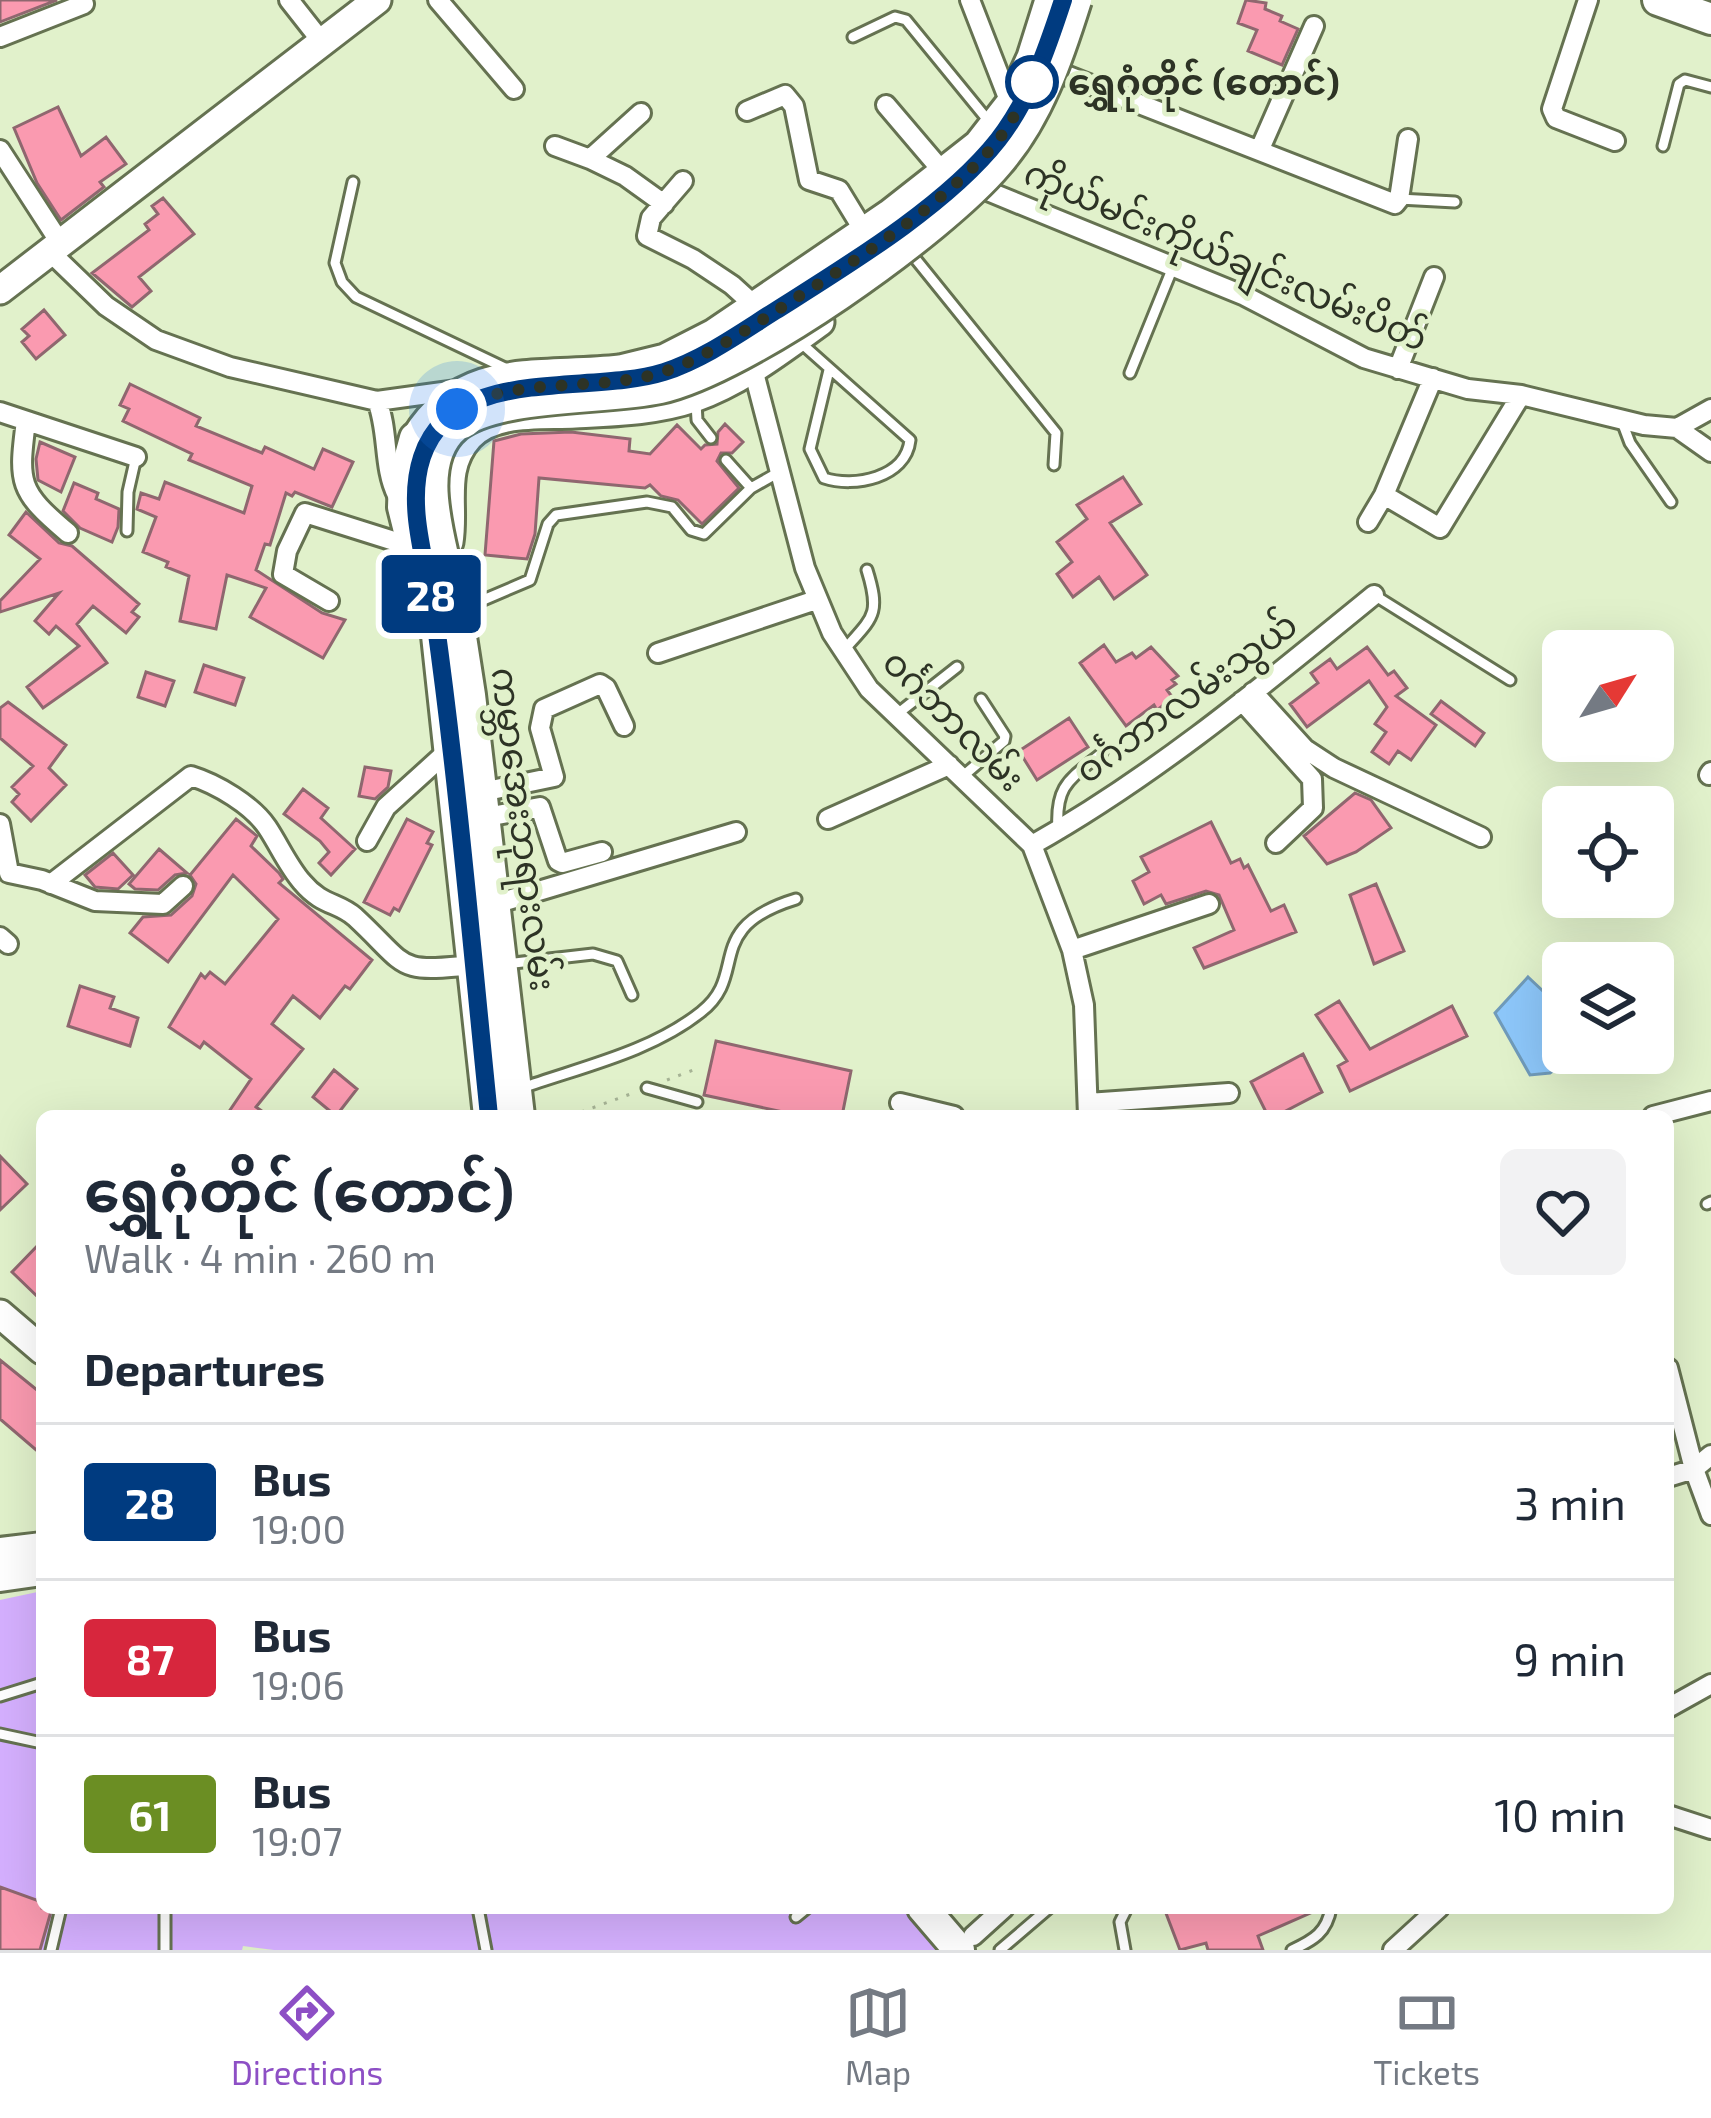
<!DOCTYPE html>
<meta charset="utf-8">
<style>
:root{--surface:#fff;--page:#f2f2f3;--text:#1f2937;--muted:#747a83;--line:#e0e1e3;--accent:#8d4fc5}
body{margin:0;font-family:"Exo 2","Noto Sans Myanmar",sans-serif;background:var(--page);color:var(--text);height:100vh;display:flex;flex-direction:column;font-size:45px;white-space:nowrap}
*{box-sizing:border-box;margin:0}
p{font-size:39px;color:var(--muted)}
.icon{flex:none;width:66px;height:66px;fill:none;stroke:currentColor;stroke-width:2;stroke-linecap:round;stroke-linejoin:round}
.map{position:relative;flex:1;overflow:hidden}
.drawer{position:absolute;left:36px;top:1110px;width:1638px;height:804px;display:flex;flex-direction:column;background:var(--surface);border-radius:18px;box-shadow:0 12px 48px #0002}
.drawer>*{flex:none}
.badge{padding:0 24px;border-radius:9px;font-size:42px;line-height:78px}
.needle{width:78px;rotate:53deg}
.controls{position:absolute;left:1542px;top:630px;display:grid;gap:24px}
.controls a{display:grid;place-items:center;width:132px;height:132px;border-radius:18px;background:var(--surface);box-shadow:0 12px 48px #0002;font-size:60px}
.you{position:absolute;width:60px;height:60px;margin:-30px;border:9px solid #fff;border-radius:50%;background:#1a73e8;box-shadow:0 0 0 18px #1a73e833}
.map>.badge{position:absolute;translate:-50% -50%;box-shadow:0 0 0 6px #fff}
h2{padding:0 48px;font-size:45px;line-height:108px}
.round{display:grid;place-items:center;flex:none;width:126px;height:126px;border-radius:18px;background:var(--page)}
.summary{display:flex;align-items:center;justify-content:space-between;height:204px;padding:0 48px}
h1{font-size:57px;font-weight:700;line-height:90px}
ul{padding:0;list-style:none}
li{display:flex;align-items:center;gap:36px;height:156px;padding:0 48px;border-top:3px solid var(--line)}
li div{flex:1}
li b{display:block;font-size:45px}
li em{font-style:normal}
li .badge{min-width:132px;font-weight:700;text-align:center}
.menu{display:flex;justify-content:space-around;align-items:center;height:168px;border-top:3px solid var(--line);background:var(--surface);font-size:33px;color:var(--muted)}
.menu a{display:grid;justify-items:center;gap:6px}
.menu .selected{color:var(--accent)}
.map>svg:first-child{display:block}
.green{fill:#d5b0ff}
.water{fill:#8dc7fa;stroke:#709bba;stroke-width:3}
.building{fill:#fa9ab0;stroke:#8f676f;stroke-width:3}
.lines{fill:none;stroke-linecap:round;stroke-linejoin:round}
.lane-casing{stroke:#657251;stroke-width:15}
.street-casing{stroke:#657251;stroke-width:24}
.secondary-casing{stroke:#657251;stroke-width:33}
.primary-casing{stroke:#657251;stroke-width:36}
.path{stroke:#a6b395;stroke-width:3;stroke-dasharray:3 9;stroke-linecap:butt}
.lane{stroke:#fff;stroke-width:9}
.street{stroke:#fff;stroke-width:18}
.secondary{stroke:#fff;stroke-width:27}
.primary{stroke:#fff;stroke-width:30}
.primary-bridge-casing{stroke:#657251;stroke-width:36;stroke-linecap:butt}
.primary-bridge{stroke:#fff;stroke-width:30}
.line-casing{stroke:#fff;stroke-width:27}
.line{stroke:#003b80;stroke-width:18}
.walk{stroke:#2d3325;stroke-width:12;stroke-dasharray:0 21.6}
.stop-dot{fill:#fff;stroke:#003b80;stroke-width:6}
.labels{text-anchor:middle;stroke-width:9;stroke-linejoin:round;paint-order:stroke}
.stop-label{font-size:36px;font-weight:bold;fill:#2d3325;stroke:#e1f1cb;text-anchor:start}
.street-label{font-size:36px;fill:#2d3325;stroke:#e1f1cb}
</style>
<div class="map">
<svg width="1711" height="1950" viewBox="0 0 1711 1950">
<rect width="100%" height="100%" fill="#e1f1cb"/>
<path class="green" d="M42,1591V1908H911L948,1950H274L243,1946L242,1950H0V1600Z"/>
<path class="water" d="M1528,977L1562,1009L1564,1063L1550,1073L1530,1075L1495,1013Z"/>
<path class="building" d="M0,0H57L0,22Z
M1246,0L1266,3L1265,9L1282,16L1280,21L1298,29L1282,65L1248,51L1257,30L1238,23Z
M58,107L81,156L106,137L126,164L100,182L104,187L61,220L37,183L14,128Z
M163,198L194,234L139,277L151,291L132,307L92,273L149,230L145,224L158,214L152,206Z
M44,310L65,335L36,359L22,342L29,336L22,329Z
M130,384L200,418L196,426L262,453L265,447L314,469L323,449L353,462L332,507L295,492L292,496L286,493L270,545L265,544L256,570L322,613L345,620L323,658L250,617L266,588L227,575L216,629L180,621L189,576L166,567L168,562L143,552L156,517L137,509L141,493L159,499L165,482L244,513L252,486L189,460L192,454L123,421L129,409L120,405Z
M725,424L743,442L732,453H721L717,461L739,488L702,524L678,500L661,496L650,485L645,488L539,478L535,534L527,559L485,555L494,441L521,434L571,432L630,439L629,451L650,454L677,425L701,449L705,445L717,444L718,432Z
M40,442L75,457L61,492L38,480L36,459Z
M1123,477L1141,504L1110,523L1147,575L1114,599L1099,577L1073,597L1057,574L1072,562L1057,542L1087,519L1077,505Z
M74,483L98,493L96,499L119,509L118,527L112,542L80,528L63,511Z
M26,512L59,543L72,546L139,604L132,612L139,617L126,633L93,606L77,624L107,663L43,708L27,687L79,646L56,626L49,634L35,621L59,593L0,612V601L40,559L9,535Z
M1104,645L1116,662L1132,653L1136,658L1151,647L1178,676L1172,680L1176,684L1167,690L1173,698L1157,710L1154,705L1126,726L1080,663Z
M1367,647L1388,675L1394,671L1407,688L1396,696L1436,725L1411,760L1398,751L1389,764L1372,752L1386,732L1375,724L1387,707L1369,681L1307,727L1290,704L1318,683L1311,673L1330,659L1337,669Z
M204,665L244,678L235,705L195,692Z
M146,672L174,681L165,706L138,697Z
M1441,701L1484,733L1475,746L1431,714Z
M8,702L66,745L49,768L66,785L31,821L12,802L19,794L12,787L33,766L0,738V708Z
M1069,718L1088,747L1037,780L1019,751Z
M365,767L391,771L388,787L375,799L359,796Z
M303,789L328,808L321,818L355,849L331,875L319,863L329,852L320,841L284,814Z
M1355,793L1371,800L1391,828L1356,852L1327,864L1304,836Z
M236,819L257,836L251,846L279,873L283,879L279,883L372,960L350,989L345,986L320,1018L293,996L272,1024L303,1049L256,1107L269,1116H226L251,1079L204,1042L200,1048L169,1027L201,974L205,978L210,972L225,984L278,919L233,875L168,962L130,933L143,917L171,915L192,896L196,884L190,875Z
M407,819L433,832L427,843L432,845L399,911L394,908L390,915L364,902Z
M1211,822L1231,863L1240,859L1244,868L1248,865L1271,911L1284,905L1296,932L1204,968L1194,948L1234,930L1219,895L1206,891L1166,904L1161,895L1144,904L1133,881L1149,872L1141,857Z
M159,849L187,873L175,875L158,890L135,889L129,884Z
M113,853L133,875L118,889L95,887L85,875Z
M1376,884L1404,951L1374,964L1350,895Z
M80,986L114,997L110,1008L138,1018L130,1046L68,1026Z
M1339,1001L1370,1049L1452,1006L1467,1036L1350,1091L1338,1066L1347,1061L1316,1015Z
M716,1041L851,1071L842,1116H802L704,1095Z
M1303,1054L1322,1092L1276,1116H1268L1251,1082Z
M334,1070L357,1089L336,1116L313,1097Z
M0,1156L27,1184L0,1210Z
M42,1241V1301L12,1272Z
M0,1360L42,1394V1455L0,1419Z
M0,1887L42,1902V1908H52L40,1950H0Z
M1164,1908H1322L1258,1936L1263,1950H1208L1206,1943L1180,1950Z"/>
<g class="lines">
<g class="lane-casing">
<path id="lane" d="M853,37L895,17L906,20L991,124
M1663,146L1679,84L1685,80L1711,87
M353,182L335,263L342,282L356,297L505,368
M1399,199L1455,202
M914,257L1056,433L1054,465
M801,343L910,440C906,478 854,488 824,478L810,449L829,370
M1130,373L1173,267
M696,403L697,420L711,438
M1621,419L1630,443L1671,502
M726,460L751,488
M127,531L128,492L136,457
M1374,595L1510,680
M462,609L530,580L548,524L556,515L647,502L672,507L691,530L704,534L751,488L781,471
M844,650C873,617 881,615 867,570
M896,715L957,667
M963,776L1004,741L1005,736L981,699
M1058,830C1055,785 1069,780 1102,753
M505,964L593,954L617,961L632,995
M522,1088C581,1067 651,1052 701,1012C750,974 701,928 796,899
M647,1088L697,1102
M1707,1204L1711,1202
M0,1696L42,1683
M0,1734L42,1743
M165,1908V1950
M478,1908L486,1950
M796,1917L807,1908
M51,1950L61,1908
M1000,1950L1049,1908
M1125,1950L1120,1922L1127,1908
M1292,1950C1314,1940 1327,1932 1331,1908"/>
</g>
<g class="street-casing">
<path id="street" d="M289,0L322,42
M438,0L514,89
M970,0L1010,103
M1588,0L1552,109L1556,118L1615,141
M0,37L84,4
M1063,74L1395,204L1399,199L1408,139
M886,105L943,172
M747,111L785,95L794,106L809,180L839,190L864,231
M641,113L590,159L625,176L664,204
M555,146L590,159
M1260,149L1314,26
M0,150L59,241
M683,181L651,218L647,236L693,259L732,285L754,305
M990,192L1245,296L1364,358L1468,389L1521,395L1644,425L1677,428L1711,452
M48,250L106,306L156,340L230,367L377,401L457,390
M753,369L805,568L832,633L869,689L1032,845L1072,950L1084,1005L1088,1116
M1398,369L1434,277
M377,401C389,431 383,468 397,495
M0,412L136,457
M26,421C18,483 18,491 68,533
M1677,428L1711,409
M1384,495L1440,528L1521,395
M1368,522L1384,495L1433,378
M329,601L283,574L287,551L305,513L413,547
M658,653L816,600
M1253,692L1305,749L1334,768L1481,837
M1242,701L1312,779L1313,808L1276,843
M1709,775L1711,772
M482,792L554,777L540,728L544,709L600,684L606,688L624,726
M476,819L540,807L558,861L562,863L602,852
M828,819L949,765
M0,824L9,873L42,880L95,901L163,904L183,886
M367,841L386,807L450,749
M1032,845C1155,776 1265,684 1374,595
M51,884L191,776C217,784 252,805 267,827C279,845 288,866 302,882C322,906 338,902 355,917C410,968 394,973 473,965
M495,904L736,832
M0,937L8,944
M1072,950L1209,904
M900,1103L954,1116
M1088,1103L1229,1093
M1653,1116L1711,1101
M1668,1368L1694,1469L1711,1515
M1668,1477L1694,1469L1711,1455
M1668,1708L1711,1684
M1668,1815L1711,1829
M973,1936L1004,1908
M1393,1950L1439,1908"/>
</g>
<g class="secondary-casing">
<path id="secondary" d="M0,290L377,0
M415,438C463,359 541,378 620,369L665,358L714,333L889,214L978,144L1010,103L1031,57L1049,0
M449,542C455,506 440,469 469,437C494,410 542,416 575,414C614,412 656,411 694,398C740,382 781,350 820,322
M0,1314L42,1350"/>
</g>
<g class="primary-casing">
<path id="primary" d="M1658,0L1711,19
M415,438L404,478L403,507L413,547L425,562L435,617L489,1116
M445,564L457,611L470,695L519,1116
M0,1553L42,1548
M0,1576L42,1570
M923,1908L959,1950"/>
</g>
<path class="path" d="M667,1080L696,1069
M570,1116L636,1092"/>
<use href="#lane" class="lane"/>
<use href="#street" class="street"/>
<use href="#secondary" class="secondary"/>
<use href="#primary" class="primary"/>
<g class="primary-bridge-casing">
<path id="primary-bridge" d="M445,564C436,524 417,458 456,426C499,393 604,400 660,388C746,369 940,232 998,163C1038,117 1058,57 1076,0"/>
</g>
<use href="#primary-bridge" class="primary-bridge"/>
</g>
<g class="lines">
<g class="line-casing">
<path id="line" d="M489,1116C472,950 458,784 435,619C428,567 405,508 422,457C453,363 588,396 664,372C704,359 740,333 775,311C846,266 946,206 998,140C1030,99 1047,49 1063,0"/>
</g>
<use href="#line" class="line"/>
<path class="walk" d="M457,409C520,375 596,393 663,372C703,359 741,333 776,311C849,264 929,216 988,152C1007,132 1020,106 1032,82"/>
</g>
<circle class="stop-dot" cx="1032" cy="82" r="24"/>
<g class="labels">
<g class="stop-label">
<text x="1068" y="95">ရွှေဂုံတိုင် (တောင်)</text>
</g>
<g class="street-label">
<text transform="translate(1226 255) rotate(23)" y="13">ကိုယ်မင်းကိုယ်ချင်းလမ်းပိတ်</text>
<text transform="translate(1186 697) rotate(-36)" y="13">ဝင်္ဂဘာလမ်းသွယ်</text>
<text transform="translate(954 720) rotate(45)" y="13">ဝင်္ဂဘာလမ်း</text>
<text transform="translate(524 829) rotate(83)" y="13">ကမ္ဘာအေးဘုရားလမ်း</text>
</g>
</g>
</svg>
<div class="controls">
<a><svg class="needle" viewBox="-14 -14 28 28"><path d="M0-13l5 13h-10z" fill="#e53935"/><path d="M0 13l5-13h-10z" fill="#747a83"/></svg></a>
<a><svg class="icon" aria-label="locate" viewBox="0 0 24 24"><circle cx="12" cy="12" r="6"/><path d="M12 2v4M12 18v4M2 12h4M18 12h4"/></svg></a>
<a><svg class="icon" aria-label="layers" viewBox="0 0 24 24"><path d="M12 4l9 5-9 5-9-5zM3 14l9 5 9-5"/></svg></a>
</div>
<div class="you" style="left:457px;top:409px"></div>
<b class="badge" style="left:431px;top:594px;background:#003b80;color:#fff">28</b>
<section class="drawer">
<div class="summary"><div><h1>ရွှေဂုံတိုင် (တောင်)</h1><p>Walk · 4 min · 260 m</p></div><a class="round"><svg class="icon" aria-label="heart" viewBox="0 0 24 24"><path d="M12 20l-8-8c-3-5 5-10 8-4 3-6 11-1 8 4z"/></svg></a></div>
<h2>Departures</h2>
<ul>
<li><span class="badge" style="background:#003b80;color:#fff">28</span><div><b>Bus</b><p>19:00</p></div><em>3 min</em></li>
<li><span class="badge" style="background:#d7263d;color:#fff">87</span><div><b>Bus</b><p>19:06</p></div><em>9 min</em></li>
<li><span class="badge" style="background:#6b8e23;color:#fff">61</span><div><b>Bus</b><p>19:07</p></div><em>10 min</em></li>
</ul>
</section>
</div>
<nav class="menu">
<a class="selected"><svg class="icon" aria-label="directions" viewBox="0 0 24 24"><path d="M12 3l9 9-9 9-9-9zM9 14v-3h6M13 9l2 2-2 2"/></svg>Directions</a>
<a><svg class="icon" aria-label="map" viewBox="0 0 24 24"><path d="M3 6l6-2 6 2 6-2v14l-6 2-6-2-6 2zM9 4v14M15 6v14"/></svg>Map</a>
<a><svg class="icon" aria-label="tickets" viewBox="0 0 24 24"><path d="M3 7h18v10H3zM15 7v10"/></svg>Tickets</a>
</nav>
